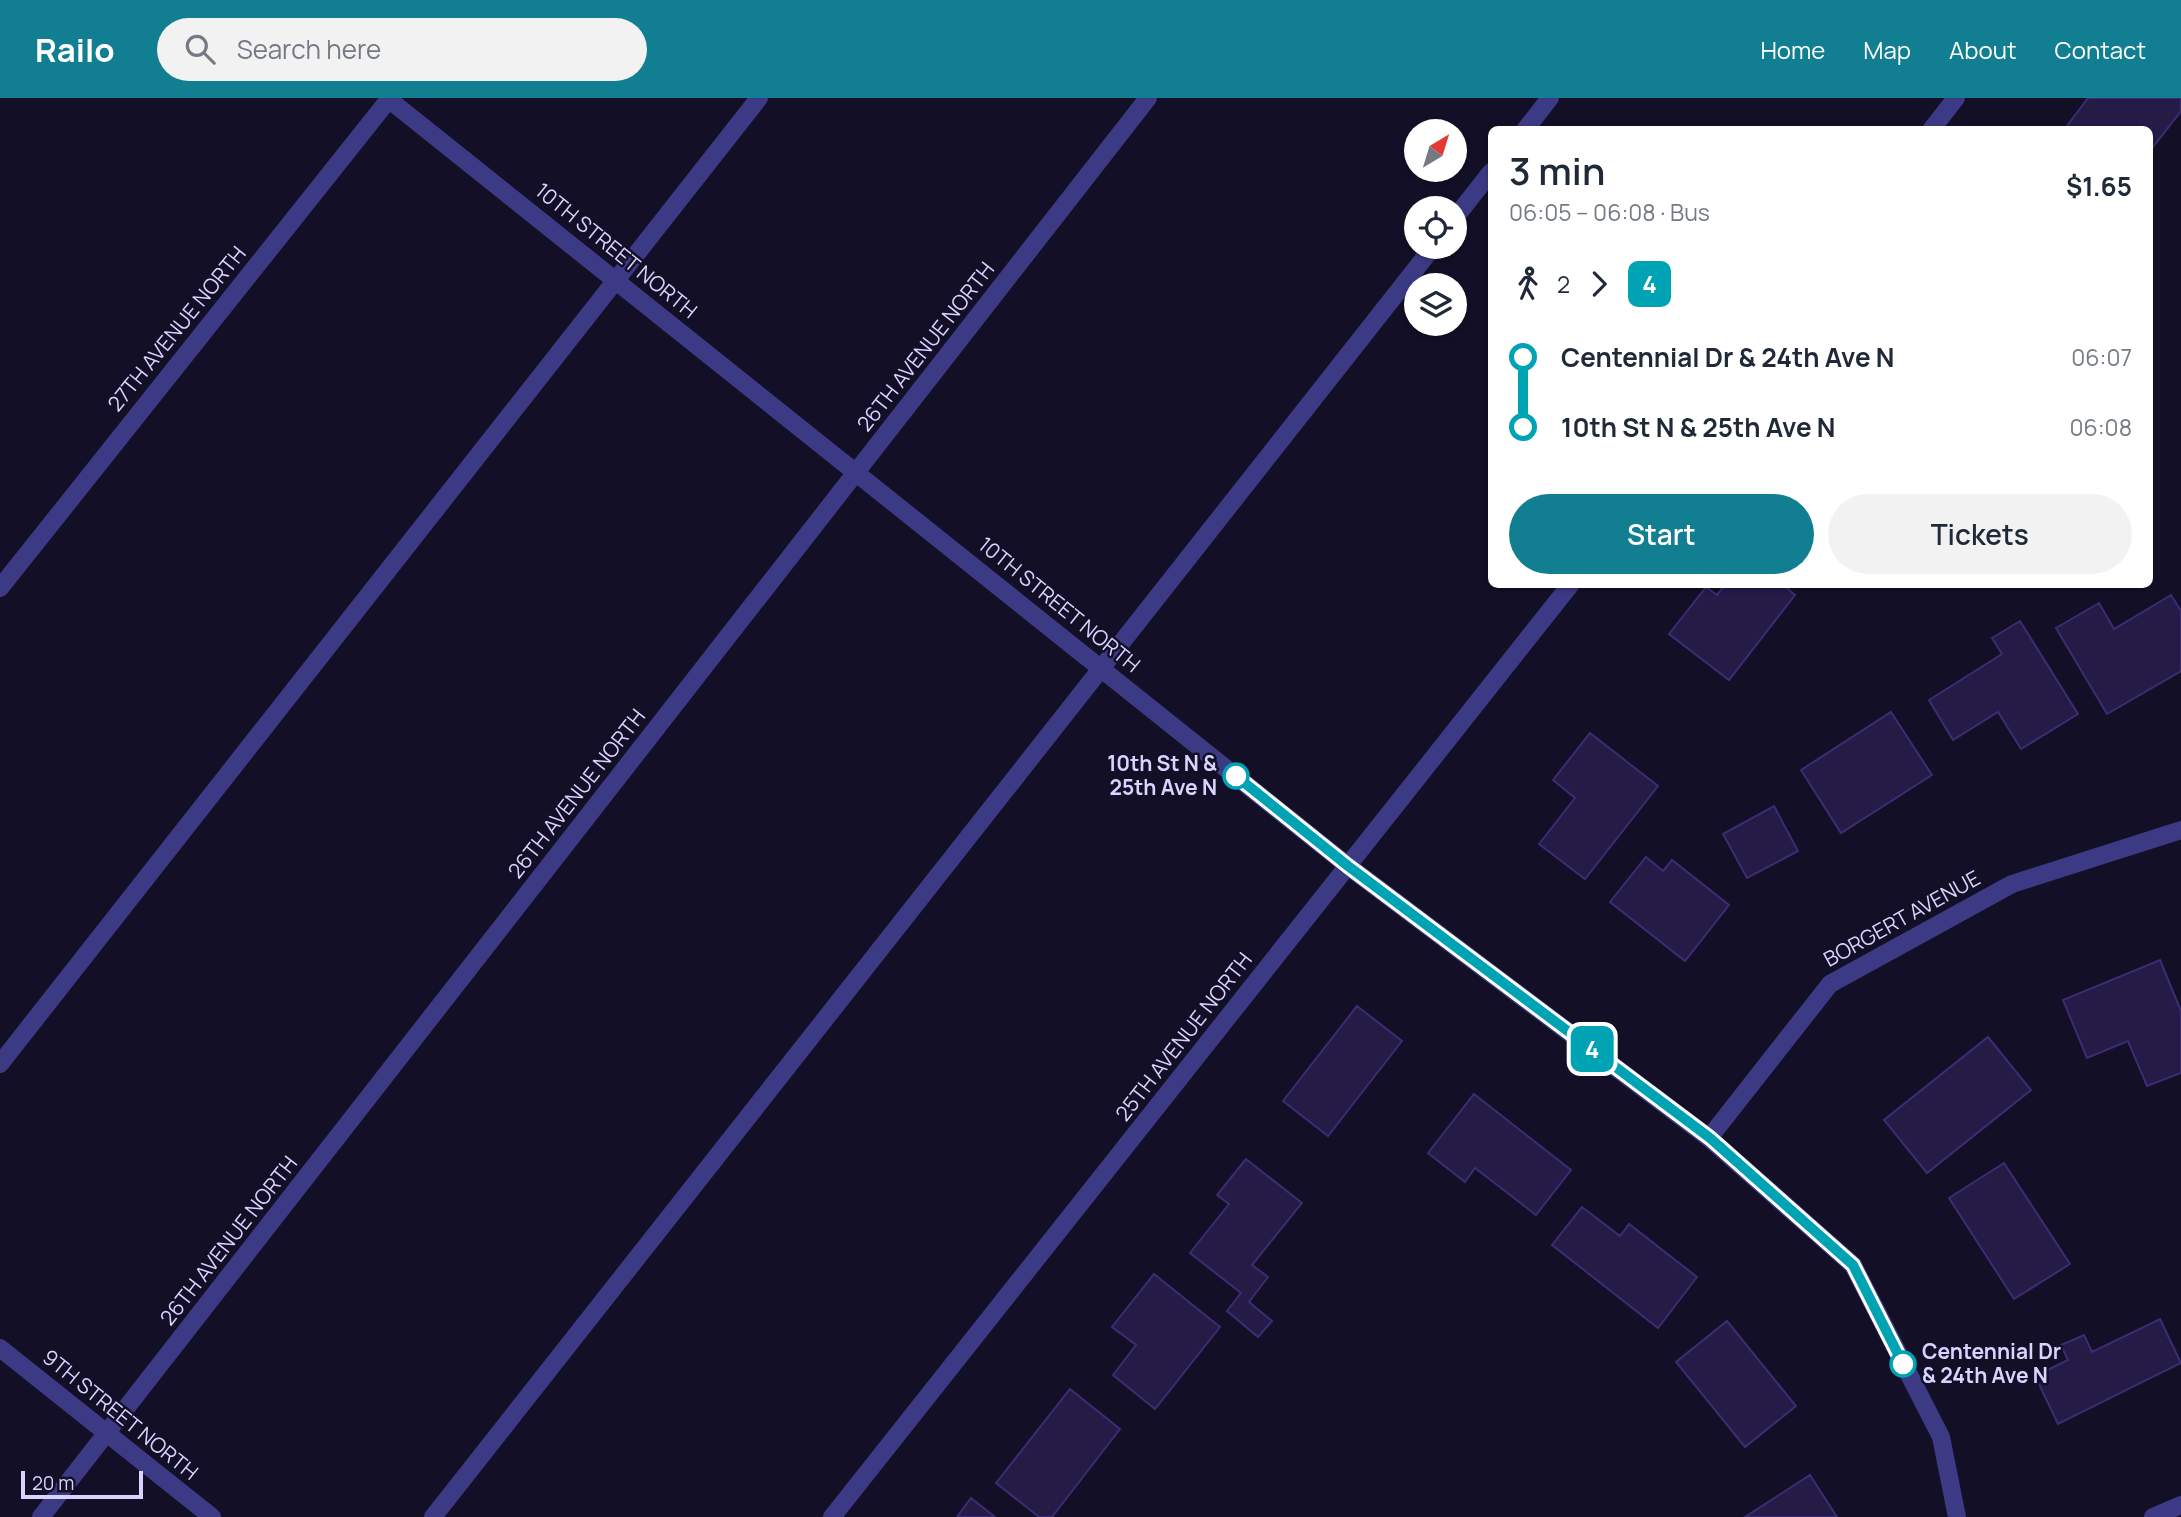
<!DOCTYPE html>
<meta charset="utf-8">
<style>
:root{--surface:#fff;--page:#f2f2f3;--text:#1f2937;--muted:#747a83;--accent:#117e91}
body{margin:0;font-family:Manrope,sans-serif;background:var(--page);color:var(--text);height:100vh;display:flex;flex-direction:column;font-size:26px;white-space:nowrap}
*{box-sizing:border-box;margin:0}
p{font-size:23px;color:var(--muted)}
.icon{flex:none;width:38px;height:38px;fill:none;stroke:currentColor;stroke-width:2;stroke-linecap:round;stroke-linejoin:round}
.map{position:relative;flex:1;overflow:hidden}
.sheet{position:absolute;left:1488px;top:28px;width:665px;height:462px;display:flex;flex-direction:column;background:var(--surface);border-radius:10px;box-shadow:0 2px 5px #0004}
.sheet>*{flex:none}
.badge{padding:0 14px;border-radius:10px;font-size:24px;line-height:46px}
.needle{width:46px;rotate:38deg}
.buttons{position:absolute;left:1404px;top:21px;display:grid;gap:14px}
.buttons a{display:grid;place-items:center;width:63px;height:63px;border-radius:50%;background:var(--surface);box-shadow:0 2px 5px #0004;font-size:35px}
.scale{position:absolute;left:21px;bottom:18px;width:122px;box-sizing:border-box;padding-left:7px;border:4px solid #d9d4ff;border-top:0;font-size:19px;line-height:24px;white-space:nowrap;color:#d9d4ff;-webkit-text-stroke:5px #130f26;paint-order:stroke}
.map>.badge{position:absolute;translate:-50% -50%;box-shadow:0 0 0 4px #fff}
.legs{display:flex;align-items:center;gap:10px;height:77px;padding:0 21px;font-size:23px}
.legs p{margin-inline-start:auto}
.summary{display:flex;align-items:center;justify-content:space-between;height:119px;padding:0 21px}
h1{font-size:38px;font-weight:600;line-height:52px}
.cta{display:flex;gap:14px;margin-top:auto;padding:14px 21px}
.cta a{flex:1;height:80px;border-radius:42px;background:var(--accent);color:#fff;font-size:28px;font-weight:600;line-height:80px;text-align:center}
.cta a+a{background:var(--page);color:var(--text)}
ul{padding:0 21px;list-style:none}
li{display:flex;align-items:center;gap:24px;height:70px;font-size:26px}
li i{display:grid;place-items:center;width:10px;height:100%;margin:0 9px;background:currentColor}
li i::after{content:'';width:18px;height:18px;margin:-9px;border:5px solid;border-radius:50%;background:var(--surface)}
li p{margin-inline-start:auto}
li:first-child i{background:linear-gradient(#0000 50%,currentColor 0)}
li:last-child i{background:linear-gradient(currentColor 50%,#0000 0)}
header{display:flex;align-items:center;gap:42px;box-sizing:border-box;height:98px;padding:0 35px;background:var(--accent);color:#fff}
header strong{font-size:33px}
nav{display:flex;gap:38px;margin-inline-start:auto;font-size:24px}
.search{width:490px;height:63px;background:var(--page);display:flex;align-items:center;gap:18px;box-sizing:border-box;padding:0 24px;border-radius:38px;color:var(--muted);font-size:26px}
.map>svg:first-child{display:block}
.building{fill:#241b47;stroke:#3b2d73;stroke-width:2}
.lines{fill:none;stroke-linecap:round;stroke-linejoin:round}
.service{stroke:#3d3a85;stroke-width:18}
.minor{stroke:#3d3a85;stroke-width:18}
.tertiary{stroke:#3d3a85;stroke-width:18}
.line-1-casing{stroke:#fff;stroke-width:16}
.line-1{stroke:#00a3b4;stroke-width:10}
.stop-1-dot{fill:#fff;stroke:#00a3b4;stroke-width:3.5}
.labels{text-anchor:middle;stroke-width:5;stroke-linejoin:round;paint-order:stroke}
.street-label{font-size:21px;fill:#d9d4ff;stroke:#130f26}
.stop-label{font-size:21px;font-weight:bold;fill:#d9d4ff;stroke:#130f26;text-anchor:end}
</style>
<header>
<strong>Railo</strong>
<div class="search"><svg class="icon" aria-label="search" viewBox="0 0 24 24"><circle cx="10" cy="10" r="6"/><path d="M15 15l6 6"/></svg>Search here</div>
<nav><a>Home</a><a>Map</a><a>About</a><a>Contact</a></nav>
</header>
<div class="map">
<svg width="2181" height="1419" viewBox="0 0 2181 1419">
<rect width="100%" height="100%" fill="#130f26"/>
<path class="building" d="M2088,0H2181V13L2149,54V32H2064Z
M1726,486H1782L1795,497L1729,582L1669,536L1706,489L1717,497Z
M2171,497L2181,513V573L2107,616L2056,530L2099,505L2114,531Z
M2020,523L2078,616L2021,651L1998,614L1953,642L1929,602L2002,556L1992,540Z
M1891,614L1932,677L1841,735L1801,672Z
M1590,635L1658,688L1585,781L1539,746L1575,700L1553,682Z
M1774,708L1798,753L1747,780L1723,736Z
M1646,759L1663,773L1672,762L1729,807L1685,863L1610,804Z
M2160,862L2181,913V975L2147,988L2128,943L2087,960L2063,902Z
M1357,908L1402,943L1328,1038L1283,1003Z
M1988,939L2031,992L1927,1075L1884,1022Z
M1474,996L1571,1072L1536,1117L1475,1070L1465,1084L1428,1055Z
M1246,1061L1302,1105L1252,1167L1268,1179L1249,1204L1272,1223L1258,1239L1227,1213L1241,1195L1190,1155L1229,1106L1217,1097Z
M2004,1065L2070,1166L2014,1201L1949,1100Z
M1582,1109L1620,1138L1629,1126L1697,1179L1658,1230L1552,1147Z
M1154,1176L1220,1229L1155,1311L1113,1277L1136,1247L1112,1229Z
M2160,1221L2181,1265L2058,1326L2035,1278L2068,1262L2061,1247L2084,1237L2092,1254Z
M1727,1223L1796,1308L1745,1349L1676,1264Z
M1070,1291L1120,1331L1052,1419H1039L996,1385Z
M1810,1377L1837,1419H1745Z
M971,1400L995,1419H957Z"/>
<g class="lines">
<path class="service" d="M1525,32L1550,0
M1454,121L1491,74
M0,966L759,0
M433,1419L1433,149"/>
<path class="minor" d="M387,0L1348,768L1709,1040L1853,1167L1941,1339L1957,1419
M0,490L390,0
M1709,1040L1830,886L2012,786L2181,732
M0,1250L212,1419
M41,1419L1148,0
M2153,1419L2181,1407"/>
<path class="tertiary" d="M1931,32L1956,0
M832,1419L1571,486"/>
</g>
<g class="lines">
<g class="line-1-casing">
<path id="line-1" d="M1236,678L1348,768L1710,1040L1853,1167L1903,1266"/>
</g>
<use href="#line-1" class="line-1"/>
</g>
<g class="stop-1-dot">
<circle cx="1236" cy="678" r="12"/>
<circle cx="1903" cy="1266" r="12"/>
</g>
<g class="labels">
<g class="street-label">
<text transform="translate(616 153) rotate(39)" y="7">10TH STREET NORTH</text>
<text transform="translate(177 231) rotate(-51)" y="7">27TH AVENUE NORTH</text>
<text transform="translate(926 249) rotate(-52)" y="7">26TH AVENUE NORTH</text>
<text transform="translate(1059 507) rotate(39)" y="7">10TH STREET NORTH</text>
<text transform="translate(577 696) rotate(-52)" y="7">26TH AVENUE NORTH</text>
<text transform="translate(1902 821) rotate(-29)" y="7">BORGERT AVENUE</text>
<text transform="translate(1184 939) rotate(-52)" y="7">25TH AVENUE NORTH</text>
<text transform="translate(229 1143) rotate(-52)" y="7">26TH AVENUE NORTH</text>
<text transform="translate(120 1317) rotate(39)" y="7">9TH STREET NORTH</text>
</g>
<g class="stop-label">
<text x="1217" y="673">10th St N &amp;<tspan x="1217" dy="24">25th Ave N</tspan></text>
<text x="1922" y="1261" text-anchor="start">Centennial Dr<tspan x="1922" dy="24">&amp; 24th Ave N</tspan></text>
</g>
</g>
</svg>
<div class="buttons">
<a><svg class="needle" viewBox="-14 -14 28 28"><path d="M0-13l5 13h-10z" fill="#e53935"/><path d="M0 13l5-13h-10z" fill="#747a83"/></svg></a>
<a><svg class="icon" aria-label="locate" viewBox="0 0 24 24"><circle cx="12" cy="12" r="6"/><path d="M12 2v4M12 18v4M2 12h4M18 12h4"/></svg></a>
<a><svg class="icon" aria-label="layers" viewBox="0 0 24 24"><path d="M12 4l9 5-9 5-9-5zM3 14l9 5 9-5"/></svg></a>
</div>
<div class="scale">20 m</div>
<b class="badge" style="left:1592px;top:951px;background:#00a3b4;color:#fff">4</b>
<section class="sheet">
<div class="summary"><div><h1>3 min</h1><p>06:05 – 06:08 · Bus</p></div><b>$1.65</b></div>
<div class="legs"><svg class="icon" aria-label="walk" viewBox="0 0 24 24"><circle cx="13" cy="4" r="2"/><path d="M13 8l-2 6 4 7M11 14l-3 7M7 12l3-4h3l4 4"/></svg>2<svg class="icon" aria-label="forward" viewBox="0 0 24 24"><path d="M9 5l7 7-7 7"/></svg><b class="badge" style="background:#00a3b4;color:#fff">4</b></div>
<ul>
<li><i style="color:#00a3b4"></i><b>Centennial Dr &amp; 24th Ave N</b><p>06:07</p></li>
<li><i style="color:#00a3b4"></i><b>10th St N &amp; 25th Ave N</b><p>06:08</p></li>
</ul>
<div class="cta"><a>Start</a><a>Tickets</a></div>
</section>
</div>
